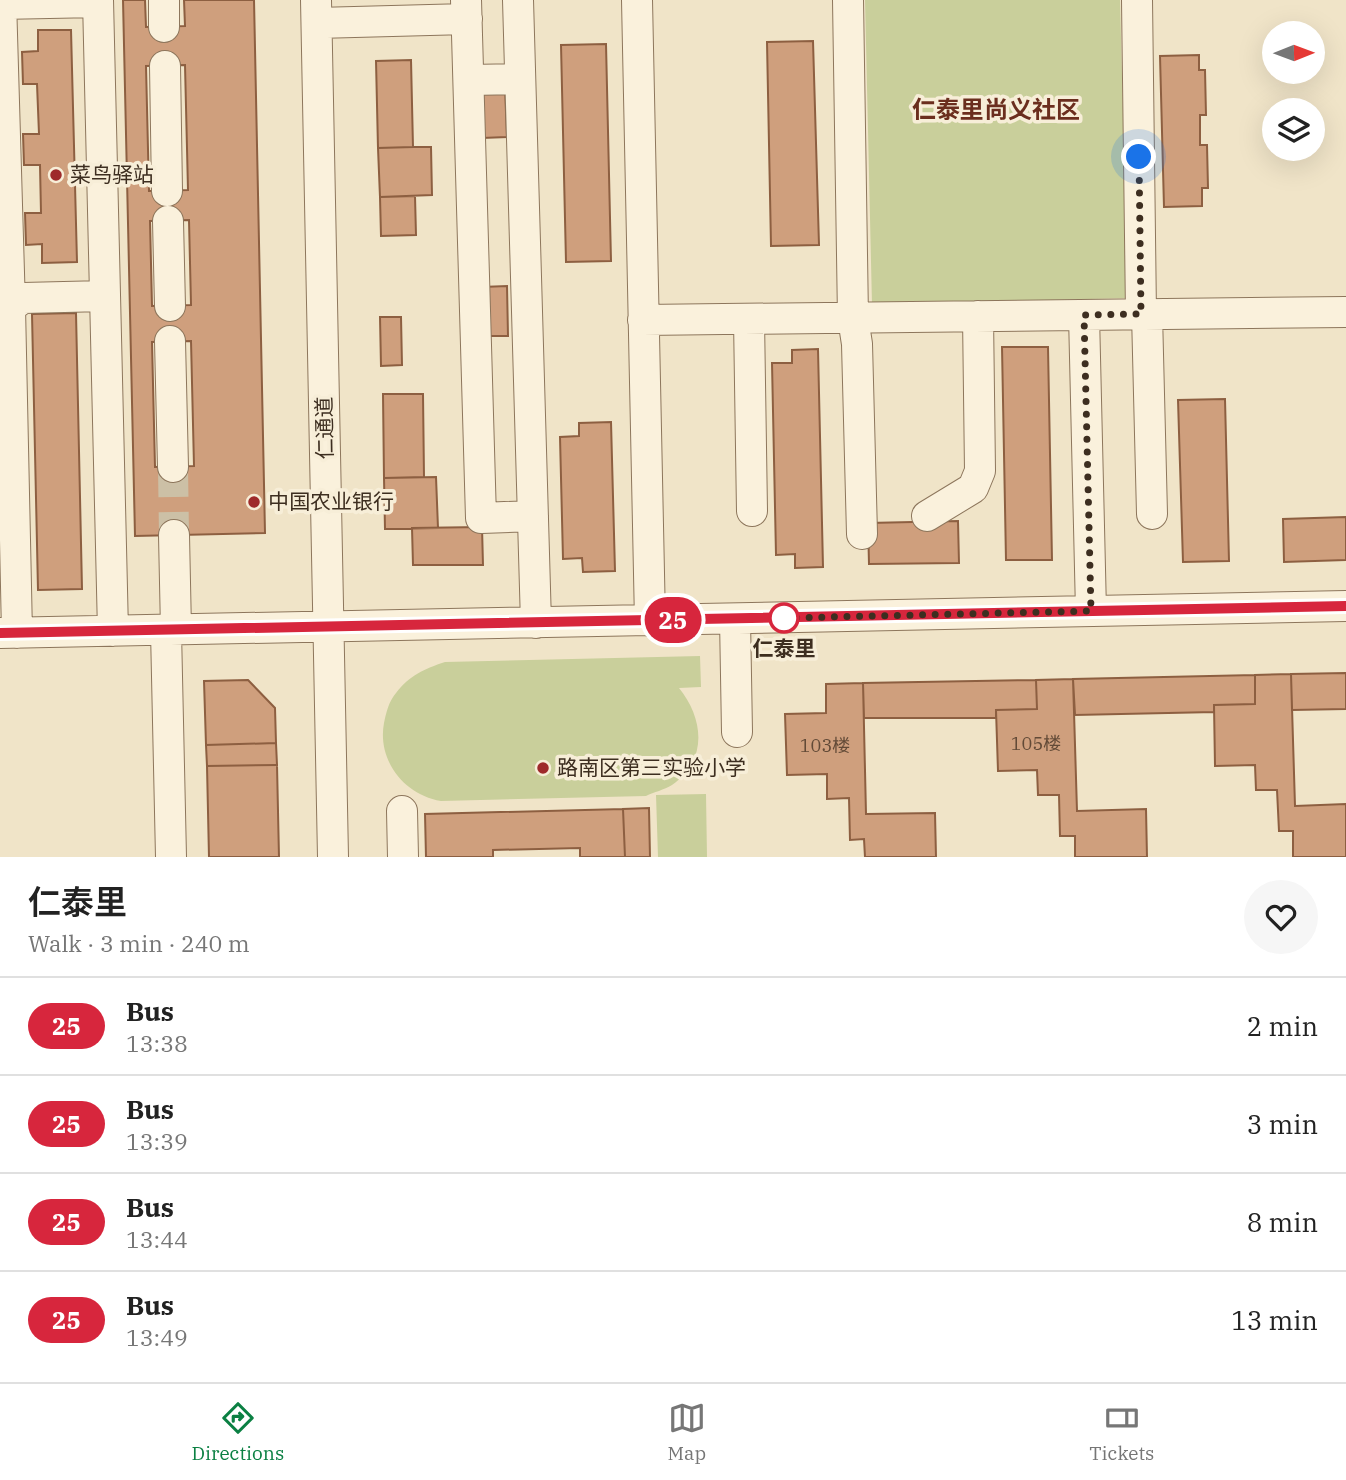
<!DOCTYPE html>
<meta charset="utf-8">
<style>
:root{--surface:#fff;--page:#f6f6f6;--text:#222;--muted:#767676;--line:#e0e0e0;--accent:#0b8043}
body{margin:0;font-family:"IBM Plex Serif","Noto Sans SC",serif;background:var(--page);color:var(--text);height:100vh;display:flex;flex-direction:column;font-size:26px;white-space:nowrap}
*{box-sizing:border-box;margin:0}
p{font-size:23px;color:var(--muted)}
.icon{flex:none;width:38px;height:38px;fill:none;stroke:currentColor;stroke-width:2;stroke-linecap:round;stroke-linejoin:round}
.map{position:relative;height:857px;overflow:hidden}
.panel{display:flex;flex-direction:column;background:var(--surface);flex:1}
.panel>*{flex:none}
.badge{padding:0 14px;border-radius:23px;font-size:24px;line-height:46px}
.needle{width:46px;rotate:89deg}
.buttons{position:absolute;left:1262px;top:21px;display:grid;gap:14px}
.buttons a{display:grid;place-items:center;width:63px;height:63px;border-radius:50%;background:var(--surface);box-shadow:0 7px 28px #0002;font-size:35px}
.you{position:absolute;width:35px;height:35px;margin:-18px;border:5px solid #fff;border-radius:50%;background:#1a73e8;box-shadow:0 0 0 10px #1a73e833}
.map>.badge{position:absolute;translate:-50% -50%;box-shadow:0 0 0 4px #fff}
.round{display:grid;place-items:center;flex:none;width:74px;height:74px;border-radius:37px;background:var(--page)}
.summary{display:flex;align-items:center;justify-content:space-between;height:119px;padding:0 28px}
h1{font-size:33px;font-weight:600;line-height:52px}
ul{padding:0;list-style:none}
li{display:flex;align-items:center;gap:21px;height:98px;padding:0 28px;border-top:2px solid var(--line)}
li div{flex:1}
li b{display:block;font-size:26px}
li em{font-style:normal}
li .badge{min-width:77px;font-weight:700;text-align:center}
.dock{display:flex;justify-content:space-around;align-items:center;height:98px;border-top:2px solid var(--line);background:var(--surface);font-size:19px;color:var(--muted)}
.dock a{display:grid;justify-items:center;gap:4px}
.dock .selected{color:var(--accent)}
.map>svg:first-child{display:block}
.green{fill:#c9cf9b}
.building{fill:#cf9f7d;stroke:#8d5f41;stroke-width:2;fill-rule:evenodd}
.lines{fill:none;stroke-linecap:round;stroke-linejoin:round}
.minor-tunnel{stroke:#ccc0a6;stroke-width:30;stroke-dasharray:30 15;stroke-linecap:butt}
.minor-casing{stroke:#8d765c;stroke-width:32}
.minor{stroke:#faf1dc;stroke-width:30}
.line-casing{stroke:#fff;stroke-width:16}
.line{stroke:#d7263d;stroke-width:10}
.walk{stroke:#3d2e20;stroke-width:7;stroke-dasharray:0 12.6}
.poi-dot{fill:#9e2a2b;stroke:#f7eed8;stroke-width:2.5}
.stop-dot{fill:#fff;stroke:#d7263d;stroke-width:3.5}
.labels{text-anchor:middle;stroke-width:7;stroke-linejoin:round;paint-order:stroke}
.number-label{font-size:18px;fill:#624a37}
.poi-label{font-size:21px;fill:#3d2e20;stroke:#f7eed8;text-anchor:start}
.street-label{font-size:21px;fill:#3d2e20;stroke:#f7eed8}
.stop-label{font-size:21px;font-weight:bold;fill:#3d2e20;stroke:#f7eed8}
.quarter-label{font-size:24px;font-weight:bold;fill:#6b2e1e;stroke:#f7eed8}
</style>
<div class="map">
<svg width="1346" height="857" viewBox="0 0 1346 857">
<rect width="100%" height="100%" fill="#f0e4c8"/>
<path class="green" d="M865,0H1120L1128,298L872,305Z
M700,656L701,687L679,688C704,719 708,760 672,785C664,790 654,792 646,796L441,801C404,795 377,760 384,723C386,713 389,701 396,693C410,675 424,669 445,662Z
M706,794L707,857H658L656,795Z"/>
<path class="building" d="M123,0H145L146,27L185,26L184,0H254L265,533L135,536ZM185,65L188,190L149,191L146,66ZM189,220L191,305L152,306L150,221ZM191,341L194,466L155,467L152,342Z
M38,30H71L77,262L42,263V244L26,245L25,213H41L40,165H24L23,134H39L37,84H23L22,52L38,51Z
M813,41L819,245L771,246L767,42Z
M606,44L611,261L566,262L561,45Z
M1199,55V70H1205L1206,115H1200V145H1207L1208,188H1202V206L1164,207L1160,56Z
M411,60L413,147L378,148L376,61Z
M505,87L507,137L482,138L481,88Z
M413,147H431L432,195L380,197L378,148Z
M415,196L416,235L381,236L380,197Z
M507,286L508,336H484L482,287Z
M76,313L82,589L38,590L32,314Z
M380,317H401L402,365L381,366Z
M1002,347H1048L1052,560H1006Z
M818,349L823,567L795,568V554L776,555L772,363H792V350Z
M383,394H423L424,477L384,478Z
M1225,399L1229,561L1183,562L1178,400Z
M611,422L615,571L583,572L582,558L563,559L560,437L579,436V423Z
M436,477L438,528L385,529L384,478Z
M1346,517V560L1284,562L1283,519Z
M958,521L959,563L869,564L868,523Z
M482,527L483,565H413L412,528Z
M1346,673V709L1292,710L1291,674Z
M1291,674L1295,806L1346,804V857H1293V831H1279L1277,790H1256L1255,765L1215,766L1214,705L1255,704V675Z
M1255,675V704L1214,705V712L1075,715L1073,679Z
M1073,679L1077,811L1146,809L1147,857H1075V836H1060L1059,795H1038L1037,770L998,771L996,710L1037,709L1036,680Z
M248,680L275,708L276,743L206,745L204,681Z
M1036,680L1037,709L996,710V718H864L863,683Z
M863,683L866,814L935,813L936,857H865L864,839L850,840L849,798L827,799V774L787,775L785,714L826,713V684Z
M276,743L277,765L207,766L206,745Z
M277,765L279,857H209L207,766Z
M649,808L650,857H625L623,809Z
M623,809L625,857H580V848L493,850V857H426L425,814Z"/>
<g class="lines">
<path class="minor-tunnel" d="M173,467L174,535"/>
<g class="minor-casing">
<path id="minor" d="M1,0L10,307L17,633
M98,0L113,631
M164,0V27
M316,0L333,857
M466,0L481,518L533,516
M518,0L536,623
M637,0L650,621
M848,0L853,318L857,344L862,534
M1137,0L1141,314
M0,4L98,2
M317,23L467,19
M165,66L167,191
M469,80L520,79
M168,221L170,306
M1147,314L1152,514
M0,315L23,298L105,296
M1084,315L1091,611
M749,319L752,511
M643,320L1346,312
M170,341L173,467
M927,516L973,488L980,471L978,316
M174,535L176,630
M735,619L737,732
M166,631L171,857
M0,633L1346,606
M402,811L403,857"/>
</g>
<use href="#minor" class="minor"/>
</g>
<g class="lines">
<g class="line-casing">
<path id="line" d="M0,633L1346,606"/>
</g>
<use href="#line" class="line"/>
<path class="walk" d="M784,618L1091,611L1084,315L1141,314L1139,157"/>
</g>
<g class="poi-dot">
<circle cx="56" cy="175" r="7"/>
<circle cx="254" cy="502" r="7"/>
<circle cx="543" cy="768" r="7"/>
</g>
<circle class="stop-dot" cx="784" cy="618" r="14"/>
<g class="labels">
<g class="number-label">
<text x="1036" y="750">105楼</text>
<text x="825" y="752">103楼</text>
</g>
<g class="poi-label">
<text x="70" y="182">菜鸟驿站</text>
<text x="268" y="509">中国农业银行</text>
<text x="557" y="775">路南区第三实验小学</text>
</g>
<g class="street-label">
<text transform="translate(325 428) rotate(-91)" y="7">仁通道</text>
</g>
<g class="stop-label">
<text x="784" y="656">仁泰里</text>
</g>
<g class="quarter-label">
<text x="996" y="118">仁泰里尚义社区</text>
</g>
</g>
</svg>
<div class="buttons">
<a><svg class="needle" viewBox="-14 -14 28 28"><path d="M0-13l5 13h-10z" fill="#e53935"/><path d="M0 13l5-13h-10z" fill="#767676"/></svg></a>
<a><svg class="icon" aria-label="layers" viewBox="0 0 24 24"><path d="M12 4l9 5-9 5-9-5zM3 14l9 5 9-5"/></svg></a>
</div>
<div class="you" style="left:1139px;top:157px"></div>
<b class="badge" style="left:673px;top:620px;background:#d7263d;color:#fff">25</b>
</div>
<section class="panel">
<div class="summary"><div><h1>仁泰里</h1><p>Walk · 3 min · 240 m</p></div><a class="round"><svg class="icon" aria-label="heart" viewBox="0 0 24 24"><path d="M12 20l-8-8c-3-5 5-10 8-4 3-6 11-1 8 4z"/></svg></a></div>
<ul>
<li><span class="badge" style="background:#d7263d;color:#fff">25</span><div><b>Bus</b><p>13:38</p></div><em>2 min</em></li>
<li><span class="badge" style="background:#d7263d;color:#fff">25</span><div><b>Bus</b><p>13:39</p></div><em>3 min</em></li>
<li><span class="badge" style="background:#d7263d;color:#fff">25</span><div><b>Bus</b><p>13:44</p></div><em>8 min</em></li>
<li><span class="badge" style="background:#d7263d;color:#fff">25</span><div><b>Bus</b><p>13:49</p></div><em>13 min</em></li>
</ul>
</section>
<nav class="dock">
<a class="selected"><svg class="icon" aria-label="directions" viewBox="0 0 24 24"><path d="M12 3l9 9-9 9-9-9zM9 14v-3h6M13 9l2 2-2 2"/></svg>Directions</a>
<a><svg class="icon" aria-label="map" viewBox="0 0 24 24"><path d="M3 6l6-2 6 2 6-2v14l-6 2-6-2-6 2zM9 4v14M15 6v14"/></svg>Map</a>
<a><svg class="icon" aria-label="tickets" viewBox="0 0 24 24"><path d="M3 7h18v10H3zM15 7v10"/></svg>Tickets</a>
</nav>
